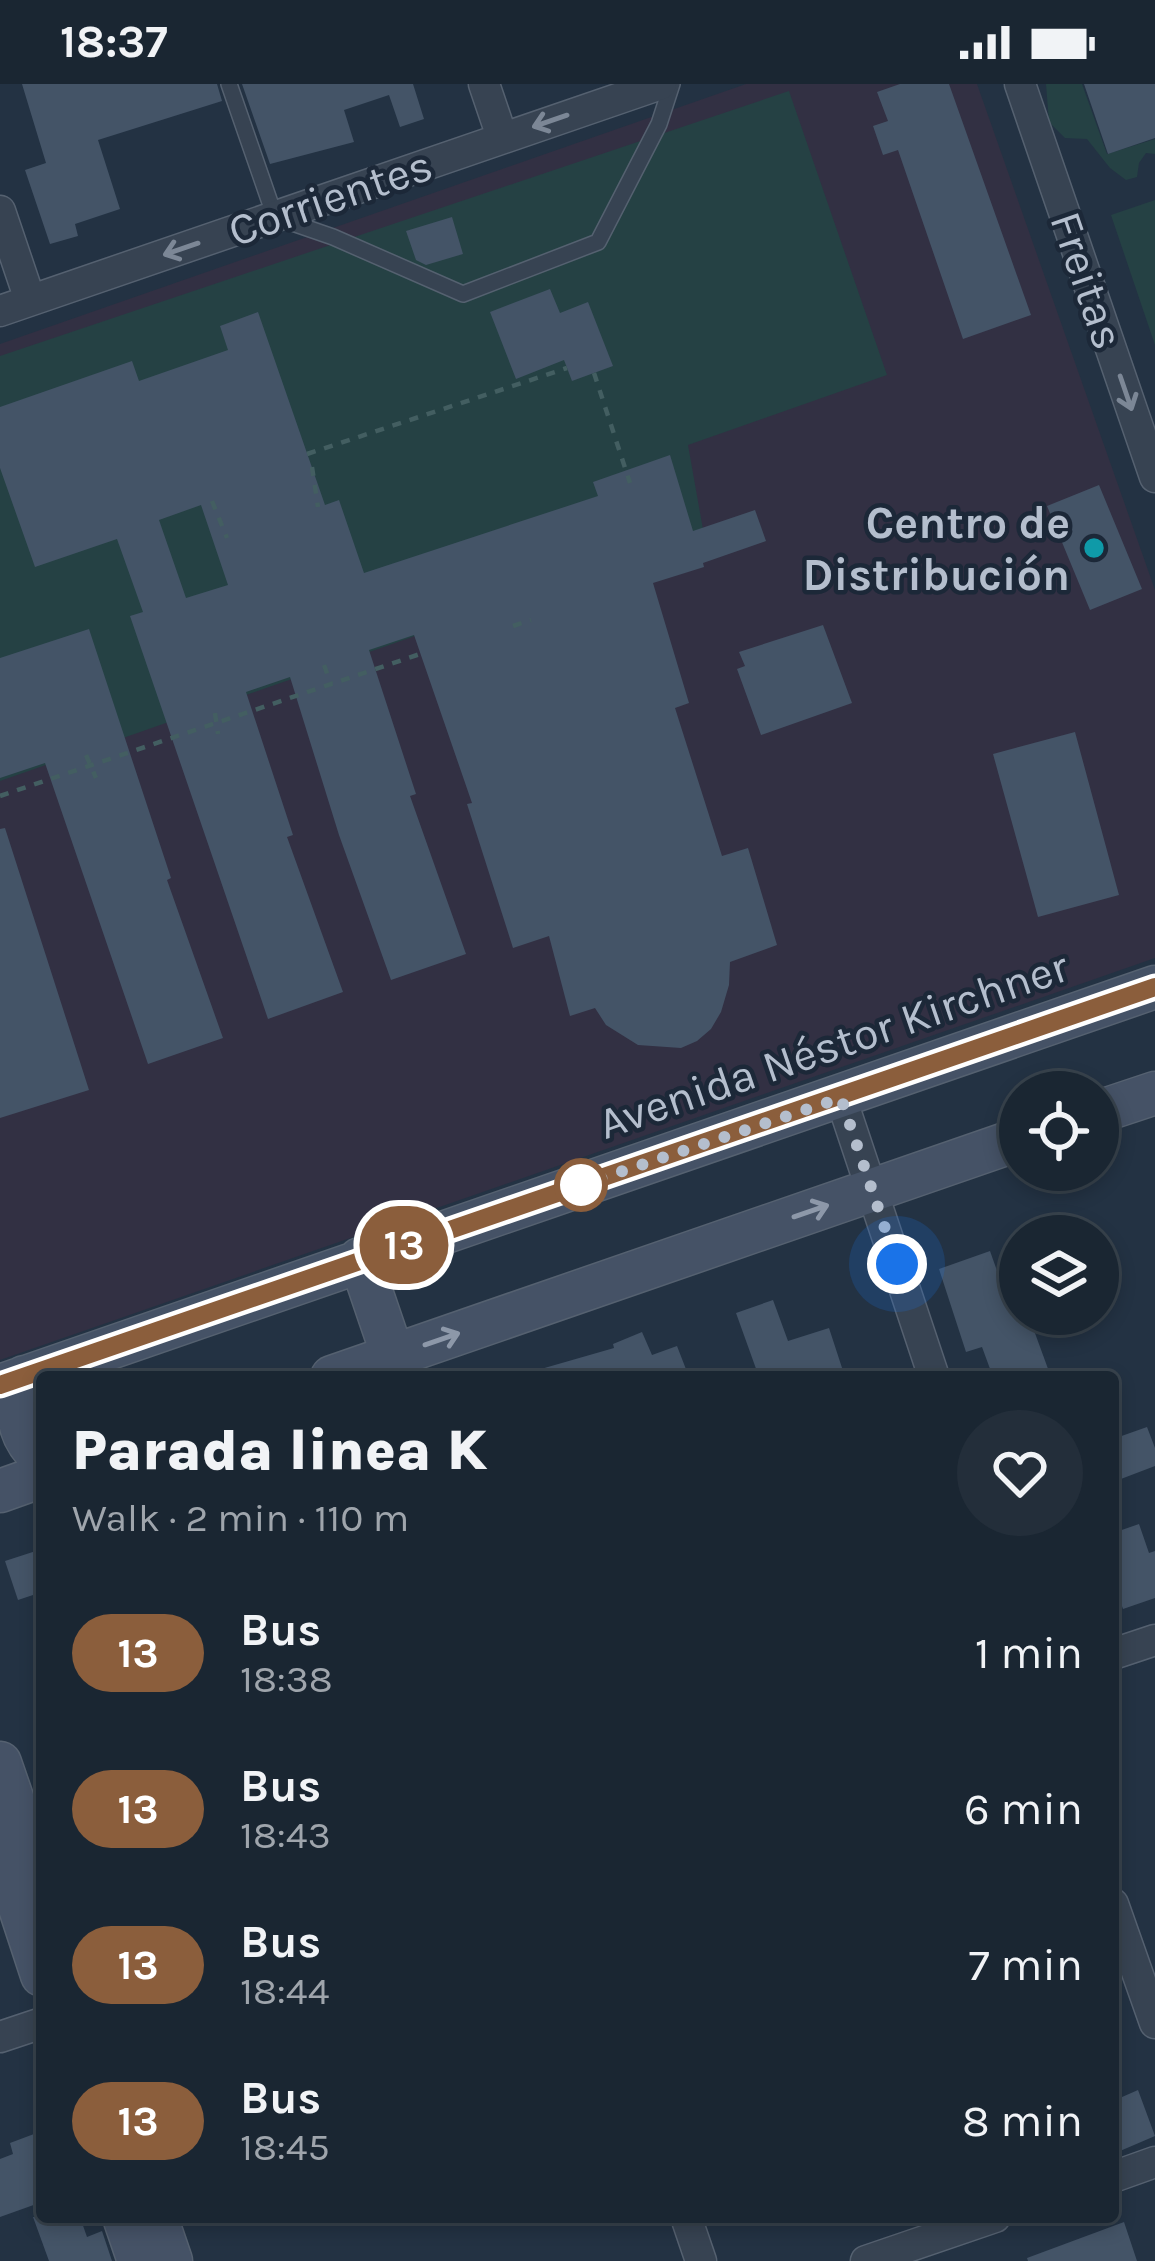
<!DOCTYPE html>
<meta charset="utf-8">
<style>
:root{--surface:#1a2632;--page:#232e3a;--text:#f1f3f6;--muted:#9fa5ac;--line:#38434d}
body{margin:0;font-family:Karla,sans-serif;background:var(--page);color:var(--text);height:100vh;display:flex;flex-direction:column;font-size:45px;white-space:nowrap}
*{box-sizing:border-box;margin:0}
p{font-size:39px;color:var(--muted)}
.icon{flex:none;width:66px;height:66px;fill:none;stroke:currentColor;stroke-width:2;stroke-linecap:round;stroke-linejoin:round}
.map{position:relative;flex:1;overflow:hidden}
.drawer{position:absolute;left:36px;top:1287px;width:1083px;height:852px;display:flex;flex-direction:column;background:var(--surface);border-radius:12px;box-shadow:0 6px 18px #0003,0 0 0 3px var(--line)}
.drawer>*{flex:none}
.badge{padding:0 24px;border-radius:39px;font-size:42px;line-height:78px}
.buttons{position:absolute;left:999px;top:987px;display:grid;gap:24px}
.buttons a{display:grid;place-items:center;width:120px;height:120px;border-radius:50%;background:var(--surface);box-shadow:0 6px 18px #0003,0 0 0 3px var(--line);font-size:60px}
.you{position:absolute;width:60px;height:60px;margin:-30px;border:9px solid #fff;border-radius:50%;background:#1a73e8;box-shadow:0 0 0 18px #1a73e833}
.map>.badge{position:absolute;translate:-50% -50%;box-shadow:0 0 0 6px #fff}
.round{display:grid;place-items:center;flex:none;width:126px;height:126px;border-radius:63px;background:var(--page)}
.overview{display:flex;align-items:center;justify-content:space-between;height:204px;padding:0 36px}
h1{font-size:57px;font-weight:800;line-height:90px}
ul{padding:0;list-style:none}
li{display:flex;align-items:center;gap:36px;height:156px;padding:0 36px}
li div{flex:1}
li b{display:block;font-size:45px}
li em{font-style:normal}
li .badge{min-width:132px;font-weight:700;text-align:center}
.status{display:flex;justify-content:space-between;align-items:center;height:84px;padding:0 60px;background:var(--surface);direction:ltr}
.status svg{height:33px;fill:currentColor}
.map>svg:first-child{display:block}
.medical{fill:#323043}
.green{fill:#254144}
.building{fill:#445467;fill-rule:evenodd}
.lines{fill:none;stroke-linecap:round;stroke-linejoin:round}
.lane-casing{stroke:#556170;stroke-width:18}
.street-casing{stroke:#556170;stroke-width:33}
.secondary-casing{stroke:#556170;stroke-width:45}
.path{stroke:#435e61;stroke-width:4.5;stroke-dasharray:9 9;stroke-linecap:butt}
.lane{stroke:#374352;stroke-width:15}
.street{stroke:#374352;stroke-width:30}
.secondary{stroke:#455266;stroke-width:42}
.oneway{stroke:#7c8796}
.oneway2{stroke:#8d98a9}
.line-casing{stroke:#fff;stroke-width:27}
.line{stroke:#8b5e3c;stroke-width:18}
.walk{stroke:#b4becd;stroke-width:12;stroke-dasharray:0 21.6}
.culture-dot{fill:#0f9aa8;stroke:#1c2838;stroke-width:4.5}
.stop-dot{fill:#fff;stroke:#8b5e3c;stroke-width:6}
.labels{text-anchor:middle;stroke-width:9;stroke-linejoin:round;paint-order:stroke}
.street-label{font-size:45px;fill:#b4becd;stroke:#1c2838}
.poi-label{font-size:45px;font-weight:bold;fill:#b4becd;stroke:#1c2838;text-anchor:end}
</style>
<div class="status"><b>18:37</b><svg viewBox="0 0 49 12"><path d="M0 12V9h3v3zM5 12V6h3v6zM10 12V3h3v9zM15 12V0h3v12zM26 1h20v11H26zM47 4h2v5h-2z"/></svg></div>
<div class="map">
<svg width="1155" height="2177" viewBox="0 0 1155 2177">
<rect width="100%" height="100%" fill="#233243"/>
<path class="medical" d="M746,0H977L1155,506V874L0,1276V260Z"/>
<path class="green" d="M1046,0H1082L1107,70L1155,55V70L1146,69L1139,79L1137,93L1126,96L1110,84L1087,55L1065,54L1049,38Z
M789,7L887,291L688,361L704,451L0,697V272Z
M1155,116V261L1111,131Z"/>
<path class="building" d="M22,0H217L222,17L98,56L120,125L75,140L78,152L50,160L25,86L46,79Z
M242,0H413L424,35L400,43L389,11L344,26L354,58L270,80Z
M900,0H949L1031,231L963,255L898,66L883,71L873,42L888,37L877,8Z
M1084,0H1155V54L1108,70Z
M452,133L463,170L426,181L416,176L406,147Z
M550,205L560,229L588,218L613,282L572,297L564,276L516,295L490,228Z
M258,228L325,421L339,416L364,489L598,412L593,398L670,371L693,447L755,426L766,457L703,479L704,483L653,499L689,619L675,624L722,772L748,764L777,861L730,878L729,901L721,928L711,945L697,957L681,964L638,961L606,941L595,924L570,932L549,852L513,864L467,720L472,719L414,551L369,566L416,710L410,712L466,870L391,896L339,751L290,593L246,608L293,751L287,753L343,908L268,935L130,532L143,528L117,455L35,483L0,384V323L132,277L139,297L228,266L220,242ZM201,421L228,501L186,514L159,436Z
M1099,401L1142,505L1090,526L1047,422Z
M823,541L852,619L761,651L737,585L745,582L739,568Z
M89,545L171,794L167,796L223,954L148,980L45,679L0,694V574Z
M1075,648L1119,811L1038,833L993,670Z
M5,744L89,1006L0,1034V745Z
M990,1167L1006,1212L1020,1207V1230H1028L1051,1293H993L982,1263L966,1268L939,1185Z
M773,1216L788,1257L829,1244L845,1293H759L736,1229Z
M642,1248L652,1271L677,1262L689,1293H535L534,1287L614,1264L613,1260Z
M1147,1343L1155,1364V1382L1113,1398V1355Z
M1139,1440L1149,1469L1155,1467V1514L1123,1525L1113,1496V1449Z
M42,1465V1508L18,1516L5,1477Z
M1138,2006L1155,2052L1113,2070V2017Z
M42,2047V2118L0,2133V2075L13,2070L10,2059Z
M33,2133H80L87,2153L102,2147L112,2177H49Z
M1124,2138L1137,2177H1028L1027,2174Z"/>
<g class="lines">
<g class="lane-casing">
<path id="lane" d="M229,0L275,133L333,153L463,210L598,158L659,40L672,0"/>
</g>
<g class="street-casing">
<path id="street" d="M484,0L502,53
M1020,0L1155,393
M0,127L30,216
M0,227L661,0
M841,1014L934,1293
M1113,1570L1155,1556
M1113,1820L1155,1939
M0,1953L42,1939
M1113,2093L1155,2078
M686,2133L701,2177
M866,2177L995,2133"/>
</g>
<g class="secondary-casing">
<path id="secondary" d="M1098,1028L1155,1009
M360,1175L393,1272
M24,1293C15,1325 16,1351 42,1374
M332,1293L1020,1055
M0,1302L1155,903
M0,1407L42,1392
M0,1679L40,1795
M0,1763L42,1891
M124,2133L139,2177
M156,2133L171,2177"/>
</g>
<path class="path" d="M594,289L630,399
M307,370L567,284
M312,383L318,423
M212,417L227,454
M513,542L531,536
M324,581L331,600
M215,629L218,650
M86,671L96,694
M0,712L420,570"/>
<use href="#lane" class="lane"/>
<use href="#street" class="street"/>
<use href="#secondary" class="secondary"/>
</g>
<defs><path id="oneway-shaft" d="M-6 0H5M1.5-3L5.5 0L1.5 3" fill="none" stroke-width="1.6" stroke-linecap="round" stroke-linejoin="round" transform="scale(3)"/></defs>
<g class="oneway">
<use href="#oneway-shaft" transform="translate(550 37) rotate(161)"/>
<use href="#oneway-shaft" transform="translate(181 165) rotate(161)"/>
<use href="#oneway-shaft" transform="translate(1126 309) rotate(71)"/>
</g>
<g class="oneway2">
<use href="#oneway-shaft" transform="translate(811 1127) rotate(-19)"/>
<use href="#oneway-shaft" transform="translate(442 1255) rotate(-19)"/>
</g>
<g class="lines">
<g class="line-casing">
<path id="line" d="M0,1301L1155,903"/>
</g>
<use href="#line" class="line"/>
<path class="walk" d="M581,1101L841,1014L897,1180"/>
</g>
<circle class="culture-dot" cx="1094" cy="464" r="12"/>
<circle class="stop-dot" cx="581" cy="1101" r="24"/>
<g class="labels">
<g class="street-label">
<text transform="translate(330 113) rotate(-19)" y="16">Corrientes</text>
<text transform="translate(1088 196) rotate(71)" y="16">Freitas</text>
<text transform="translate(833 960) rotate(-19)" y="16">Avenida Néstor Kirchner</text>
</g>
<g class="poi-label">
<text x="1070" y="454">Centro de<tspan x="1070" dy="52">Distribución</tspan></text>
</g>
</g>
</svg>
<div class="buttons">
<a><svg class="icon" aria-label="locate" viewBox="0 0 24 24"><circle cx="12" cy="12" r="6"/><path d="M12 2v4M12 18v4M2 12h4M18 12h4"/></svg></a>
<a><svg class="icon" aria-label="layers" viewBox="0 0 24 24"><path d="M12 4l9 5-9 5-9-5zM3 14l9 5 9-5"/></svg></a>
</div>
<div class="you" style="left:897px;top:1180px"></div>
<b class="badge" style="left:404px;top:1161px;background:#8b5e3c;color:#fff">13</b>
<section class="drawer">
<div class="overview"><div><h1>Parada linea K</h1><p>Walk · 2 min · 110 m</p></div><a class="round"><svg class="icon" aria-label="heart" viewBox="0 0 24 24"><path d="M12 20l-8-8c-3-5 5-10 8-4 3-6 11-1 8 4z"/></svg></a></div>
<ul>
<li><span class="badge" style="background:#8b5e3c;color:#fff">13</span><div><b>Bus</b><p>18:38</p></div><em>1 min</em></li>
<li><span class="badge" style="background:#8b5e3c;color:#fff">13</span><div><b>Bus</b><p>18:43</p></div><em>6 min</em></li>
<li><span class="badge" style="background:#8b5e3c;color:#fff">13</span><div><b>Bus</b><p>18:44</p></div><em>7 min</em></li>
<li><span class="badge" style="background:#8b5e3c;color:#fff">13</span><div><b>Bus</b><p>18:45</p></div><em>8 min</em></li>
</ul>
</section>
</div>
